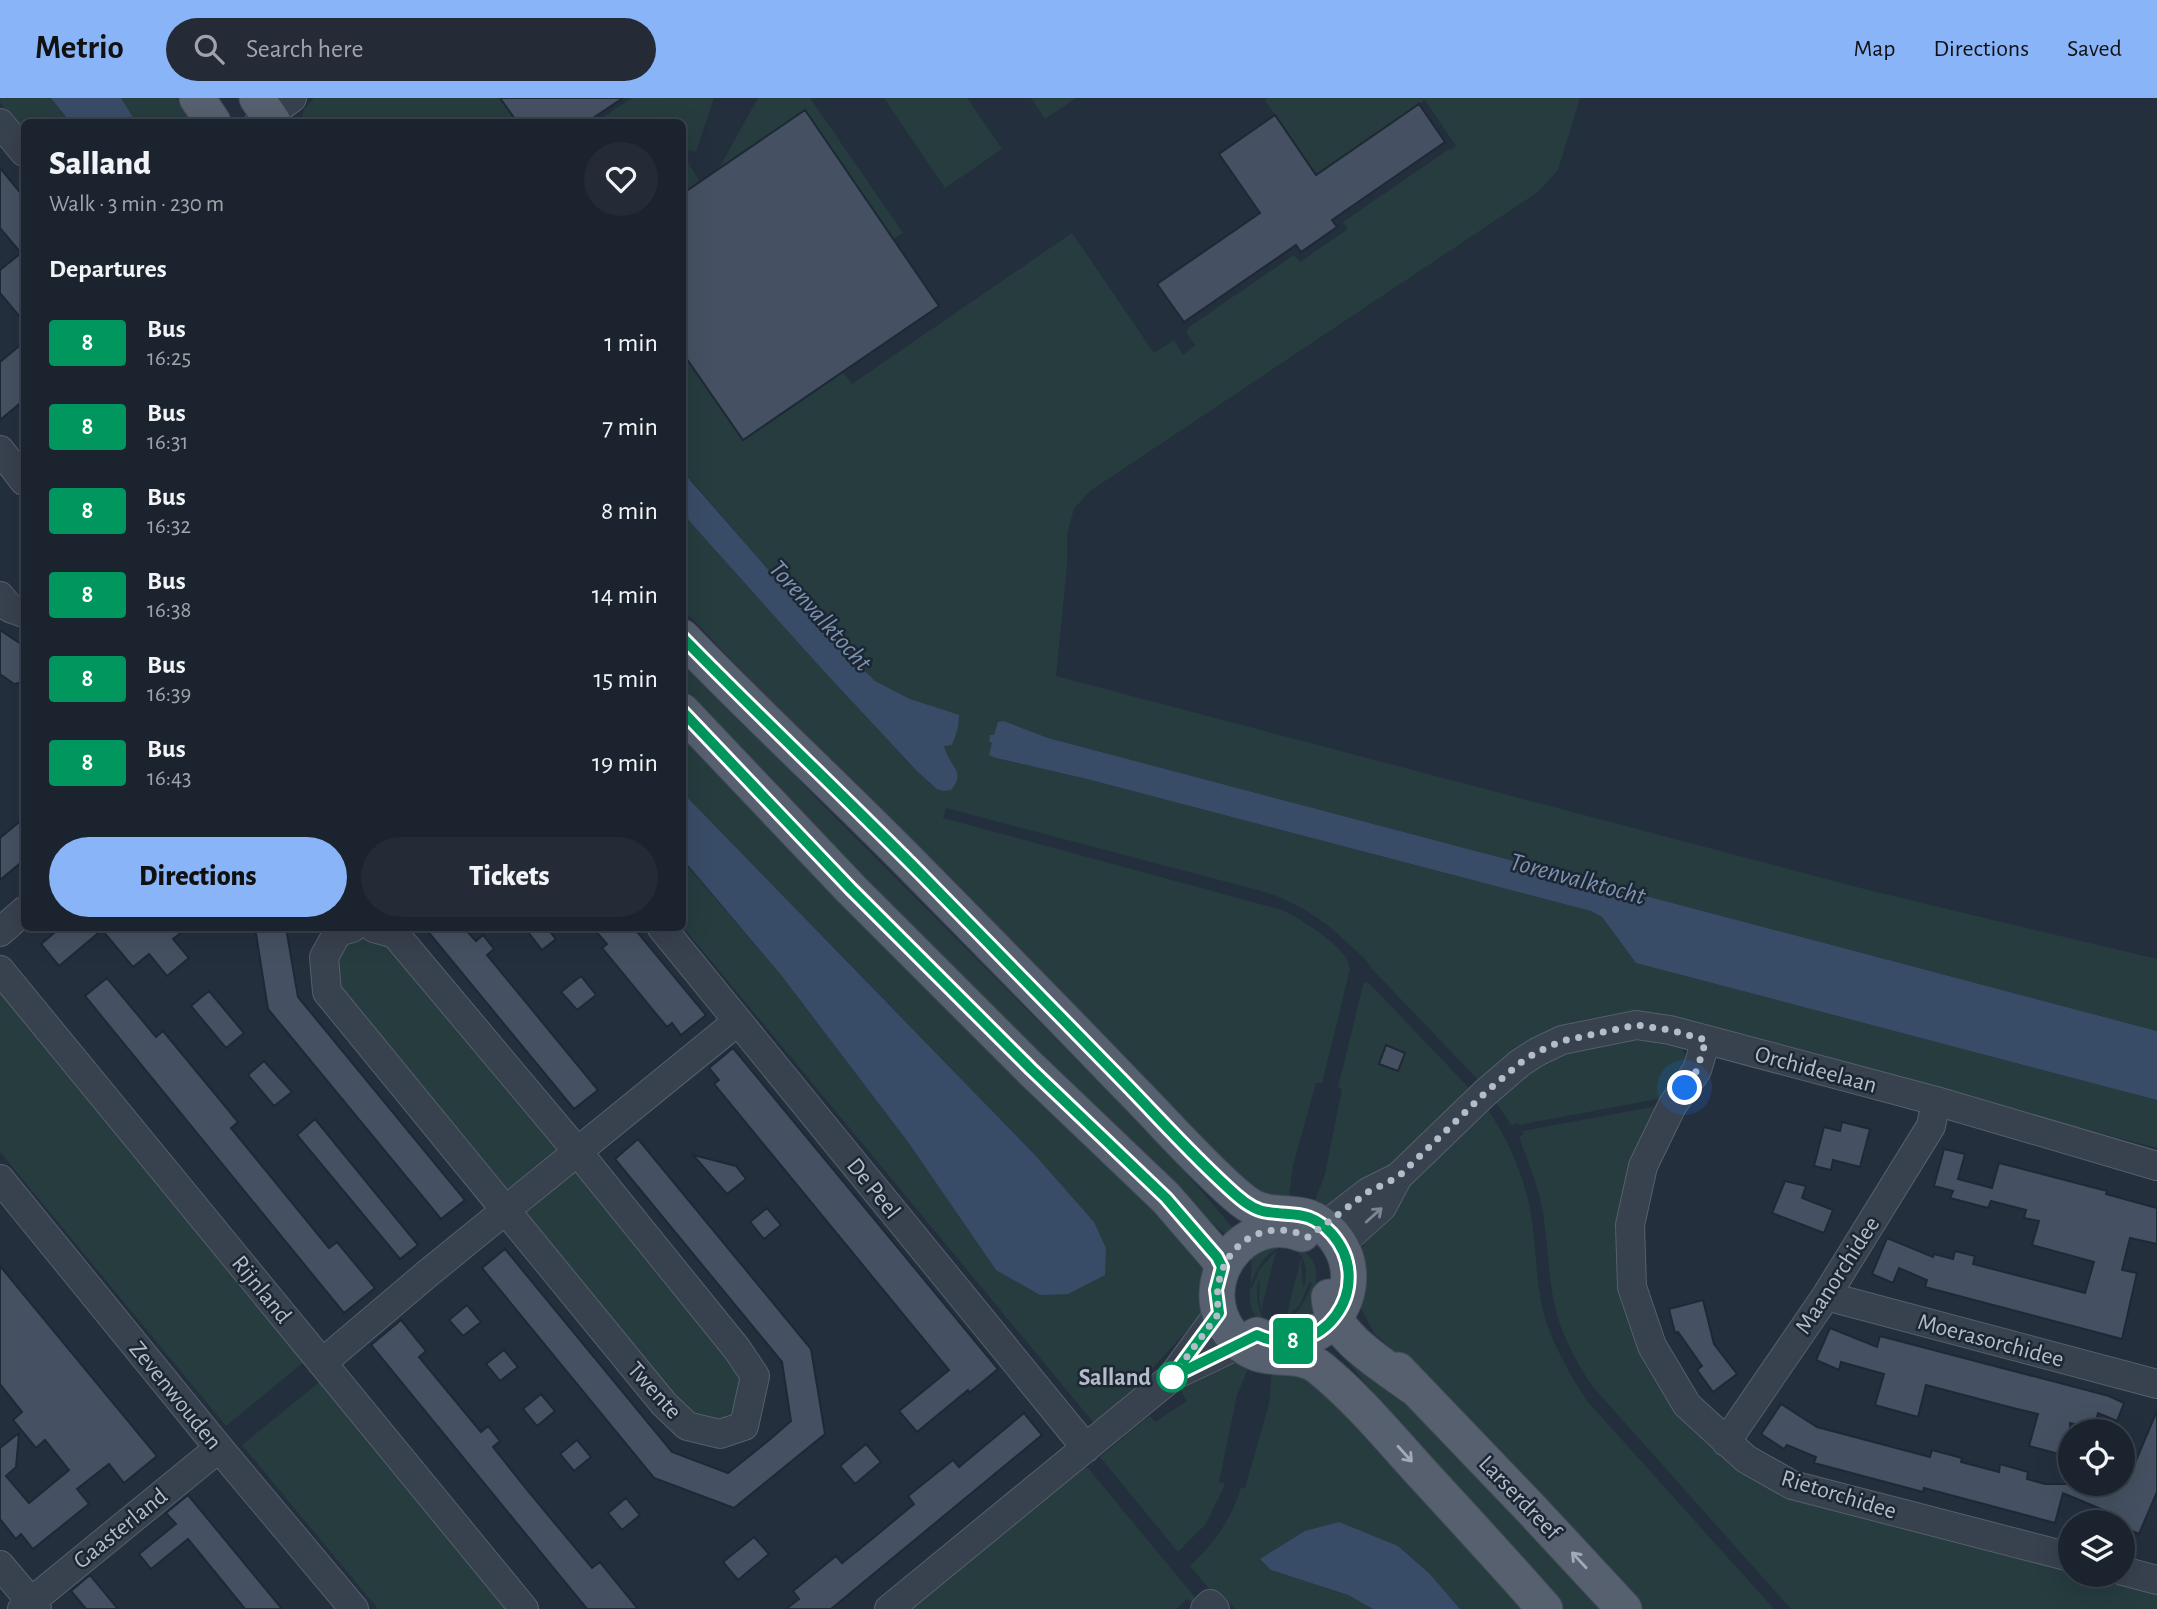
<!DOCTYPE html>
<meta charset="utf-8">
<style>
:root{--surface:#1b232e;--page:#242b36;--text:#f1f3f6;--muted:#a0a4aa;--line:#39404a;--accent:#8ab4f8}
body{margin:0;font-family:"Alegreya Sans",sans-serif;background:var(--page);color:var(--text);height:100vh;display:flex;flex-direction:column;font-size:26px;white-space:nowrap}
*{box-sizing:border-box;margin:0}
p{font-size:23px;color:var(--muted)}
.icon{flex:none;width:38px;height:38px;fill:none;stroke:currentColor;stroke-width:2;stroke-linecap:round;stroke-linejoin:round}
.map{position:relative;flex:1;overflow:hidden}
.drawer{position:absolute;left:21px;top:21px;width:665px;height:812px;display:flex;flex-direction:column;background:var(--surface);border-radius:10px;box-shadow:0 7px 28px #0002,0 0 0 2px var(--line)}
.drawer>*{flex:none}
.badge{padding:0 14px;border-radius:5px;font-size:24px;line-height:46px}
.controls{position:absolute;left:2058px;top:1321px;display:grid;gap:14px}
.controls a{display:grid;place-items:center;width:77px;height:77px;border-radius:50%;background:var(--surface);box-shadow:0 7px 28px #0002,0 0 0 2px var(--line);font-size:35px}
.you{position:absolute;width:35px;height:35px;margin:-18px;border:5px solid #fff;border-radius:50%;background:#1a73e8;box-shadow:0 0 0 10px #1a73e833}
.map>.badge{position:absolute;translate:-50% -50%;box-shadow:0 0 0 4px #fff}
h2{padding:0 28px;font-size:26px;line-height:63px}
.round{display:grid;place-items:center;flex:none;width:74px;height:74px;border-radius:37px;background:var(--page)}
.overview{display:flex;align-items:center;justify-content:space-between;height:119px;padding:0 28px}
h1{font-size:33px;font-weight:800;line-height:52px}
.action{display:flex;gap:14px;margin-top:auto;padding:14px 28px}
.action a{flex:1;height:80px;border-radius:42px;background:var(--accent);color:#111;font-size:28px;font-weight:800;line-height:80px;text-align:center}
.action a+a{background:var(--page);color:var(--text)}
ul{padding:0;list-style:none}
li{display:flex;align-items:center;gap:21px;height:84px;padding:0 28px}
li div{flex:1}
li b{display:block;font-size:26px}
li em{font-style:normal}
li .badge{min-width:77px;font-weight:700;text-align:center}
header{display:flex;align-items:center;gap:42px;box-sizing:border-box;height:98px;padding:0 35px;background:var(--accent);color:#111}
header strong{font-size:33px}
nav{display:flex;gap:38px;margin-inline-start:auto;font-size:24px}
.search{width:490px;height:63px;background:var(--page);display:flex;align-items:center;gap:18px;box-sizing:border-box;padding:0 24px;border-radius:38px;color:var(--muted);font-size:26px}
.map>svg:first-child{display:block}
.green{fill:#263c3f;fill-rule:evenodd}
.water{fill:#394c67}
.building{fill:#455162;stroke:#1f2835;stroke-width:2}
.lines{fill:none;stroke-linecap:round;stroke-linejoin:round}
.minor-casing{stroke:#565f6c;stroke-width:30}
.major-casing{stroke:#414a57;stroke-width:37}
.minor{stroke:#38414e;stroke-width:28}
.major{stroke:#56606e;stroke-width:35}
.oneway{stroke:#7c8592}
.oneway2{stroke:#a1aab7}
.line-casing{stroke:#fff;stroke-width:16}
.line{stroke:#00965e;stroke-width:10}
.walk{stroke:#b4bcc9;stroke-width:7;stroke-dasharray:0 12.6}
.stop-dot{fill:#fff;stroke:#00965e;stroke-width:3.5}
.labels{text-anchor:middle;stroke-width:5;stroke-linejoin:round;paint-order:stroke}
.street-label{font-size:24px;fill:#b4bcc9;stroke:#1d2633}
.stop-label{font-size:24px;font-weight:bold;fill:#b4bcc9;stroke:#1d2633;text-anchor:end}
.water-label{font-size:26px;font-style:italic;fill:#7c92b1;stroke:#1d2633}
</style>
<header>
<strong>Metrio</strong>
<div class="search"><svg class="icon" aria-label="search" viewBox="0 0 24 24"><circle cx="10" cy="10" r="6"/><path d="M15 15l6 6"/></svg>Search here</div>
<nav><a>Map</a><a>Directions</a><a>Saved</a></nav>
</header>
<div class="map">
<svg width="2157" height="1511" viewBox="0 0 2157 1511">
<rect width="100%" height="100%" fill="#242f3e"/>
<path class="green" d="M0,0H51L70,24H24V34L0,4Z
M121,0H176L192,24H136Z
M314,0H500L517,24H301L304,11Z
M632,0H714L696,54L683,51L682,24H596Z
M758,0H810L903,135L893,141L718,72Z
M884,0H967L1002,51L945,90Z
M1031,0H1076L1045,21Z
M1268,0H1580L1558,72L1538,94L1090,393L1074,411L1067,436V467L1056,578L1868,792L2157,861V933L1048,640L1004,623L992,644L996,660L1087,681L1591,813L1602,819L1636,865L2157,1002V1050L1651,917L1481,985L1372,871C1367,861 1358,855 1350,847C1322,821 1302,807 1265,794L946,710L943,720L1282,812C1301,821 1349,850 1350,871L1322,985H1316L1293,1067L1289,1098L1285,1103L1251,1096L907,748L683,511V414L821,570L957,673L947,662L943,647L958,630L957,625L875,583L807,516L683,373L682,254L744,342L843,274L852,286L1072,135L1154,255L1174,242L1183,257L1195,247L1186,234L1189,229L1294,157L1300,164L1348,131L1343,124L1449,51L1451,52L1456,48L1425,2L1324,72L1310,88L1312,71L1265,2Z
M682,60L686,61L700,84L682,96Z
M683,556L813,697L1166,1051L1237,1135L1231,1142L1130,1050L766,678L683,590Z
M683,632L1204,1162L1207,1200L1202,1216L1098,1330L683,829L682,762L781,877L908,1044L996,1172L1094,1124L1036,1058L683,695Z
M367,838L382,839L563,1051L509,1096L339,891C338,864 335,846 367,838Z
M1364,884L1370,886L1472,993L1414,1049L1369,1083L1325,1110L1314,1105L1325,1076L1342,991L1338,989Z
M0,892L305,1263L226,1328L0,1054Z
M1622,938L1679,945L1690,966L1668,999L1519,1027L1517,1025L1512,1028L1495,1003L1550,958Z
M1663,1007L1623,1171L1714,1351L2070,1472V1477H2089L2157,1495V1511H1791L1593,1289C1578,1267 1565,1243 1557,1217C1547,1181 1549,1142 1541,1105C1536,1082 1527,1061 1519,1039L1524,1036L1522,1033Z
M1486,1009C1509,1042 1524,1077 1531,1117C1537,1152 1535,1188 1546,1223C1556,1252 1571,1279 1588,1304L1774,1511H1637L1426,1283L1374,1235L1359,1207L1358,1159L1372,1130L1429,1060Z
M579,1071L744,1273L731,1324L689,1315L525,1116Z
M1283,1147C1332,1155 1311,1185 1315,1219C1307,1227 1297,1230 1285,1229C1234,1228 1255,1187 1251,1157L1263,1150ZM1284,1148C1305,1150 1310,1173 1303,1190L1301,1160L1286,1220L1299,1208L1310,1184L1312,1185C1307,1199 1299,1218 1283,1224C1258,1235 1255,1198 1258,1183H1260L1259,1201L1261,1213L1276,1153L1259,1172L1252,1190L1250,1189C1256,1172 1265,1153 1284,1148Z
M1335,1239L1440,1336L1601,1511H1565L1426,1357L1330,1243Z
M1241,1264H1251L1237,1297L1219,1384L1225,1386L1206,1426L1178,1454L1100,1359L1143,1323L1150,1318L1155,1324L1187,1303L1180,1291C1200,1278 1217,1268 1241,1264Z
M1272,1273L1314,1278L1524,1511H1460L1430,1476L1398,1448L1277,1452L1261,1461L1271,1472L1348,1497L1373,1511H1235L1225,1499L1212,1494L1190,1468C1214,1445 1231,1422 1241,1390H1245L1269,1306Z
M322,1282L509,1511H378L242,1347Z
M1083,1364L1198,1503L1194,1507L1187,1501L1176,1511H911L932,1487Z"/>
<path class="water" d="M51,0H121L136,24H70Z
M682,373L807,516L875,583L910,601L959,617L958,630L952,647L944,648C949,669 967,673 951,692L944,693L937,691L918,674L821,570L692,426L683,414Z
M1004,623L1048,640L2157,933V1002L1636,865L1602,819L1591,813L1087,681L996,660L989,657L992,645L989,643L990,637H994L998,624Z
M683,695L1036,1058L1094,1124L1106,1150L1105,1177L1068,1196L1040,1197L996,1172L908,1044L781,877L683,761Z
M1339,1424L1398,1448L1430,1476L1460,1511H1373L1348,1497L1271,1472L1260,1461L1305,1433Z"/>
<path class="building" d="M500,0H623L587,24H517Z
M1419,6L1445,44L1332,122L1337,129L1301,154L1296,147L1184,224L1157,186L1260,115L1219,56L1275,17L1316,77Z
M805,12L939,208L743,342L682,254V96Z
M0,70L24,99V224L0,195V172L21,155L0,130Z
M24,244V302L0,322V264Z
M0,532L24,548V584L14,586L0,576Z
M24,720V762L0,782V740Z
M60,830H187L173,841L189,860L167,878L149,856L133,869L102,832L59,868L41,846Z
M255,830H286L298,899L465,1102L441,1121L268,911Z
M425,830H464L476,843L483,837L494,851L487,857L598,992L574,1011Z
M525,830H547L556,841L542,852Z
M593,830H634L706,917L681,937L672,925L667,929L602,850L607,846Z
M581,878L596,897L577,912L561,894Z
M107,880L156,939L163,933L225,1008L238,1024L231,1030L329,1150L337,1144L375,1190L344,1215L85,898Z
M209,893L244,935L226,950L191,908Z
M1386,947L1405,955L1398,973L1379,966Z
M733,950L998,1271L969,1295L968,1292L917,1334L899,1313L949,1272L714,986L719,982L709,970Z
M264,963L292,994L274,1008L248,977Z
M315,1021L418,1147L400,1161L297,1037Z
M1842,1024L1870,1031L1860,1069L1833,1062L1831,1072L1814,1068L1824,1029L1840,1033Z
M638,1041L811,1251L825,1336L734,1410L654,1380L482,1170L505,1151L672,1354L728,1375L768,1343L791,1323L782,1264L615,1061Z
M1944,1051L1965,1056L1958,1081L1992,1090L1999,1065L2107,1093L2106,1096L2157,1110V1146L2130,1140L2122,1172L2137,1175L2122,1241L1925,1189L1927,1182L1899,1170L1893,1185L1872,1176L1887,1140L1933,1159L1934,1156L1953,1161L1955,1153L1975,1158L1973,1166L2085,1195L2094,1164L2032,1147L2039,1123L2024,1120L2026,1112L1991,1103L1988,1110L1950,1100L1953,1093L1934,1088Z
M693,1057L736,1068L746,1081L727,1096Z
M1785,1083L1806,1088L1802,1100L1833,1112L1824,1135L1772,1115Z
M767,1110L781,1127L764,1141L750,1124Z
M0,1168L157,1358L124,1385L109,1366L77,1391L89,1406L33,1451L21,1436L16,1441L0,1421V1350L19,1335L16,1369L6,1378L29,1405L69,1372L45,1342L36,1350L13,1322L22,1314L0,1286Z
M1703,1202L1714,1246L1737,1276L1713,1294L1697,1272L1702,1268L1678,1234L1675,1235L1669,1211Z
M467,1207L481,1224L463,1238L449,1222Z
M401,1222L426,1253L419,1259L481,1334L488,1328L500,1343L493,1349L528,1393L592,1470L600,1464L638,1511H587L371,1247Z
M1830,1230L1877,1249L1880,1238L2109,1298L2124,1305L2117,1323L2098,1315L2094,1331L2070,1325V1359L2029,1348L2038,1316L2013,1310L1926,1287L1918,1319L1875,1307L1884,1276L1841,1264L1839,1272L1816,1262Z
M504,1252L518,1269L500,1283L486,1266Z
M541,1296L555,1313L537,1328L523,1311Z
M1781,1306L1817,1329L1930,1359L1932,1352L1962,1360L1961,1364L1999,1374L2000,1366L2028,1374L2027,1381L2045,1386H2126L2157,1313V1394L2139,1436L2123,1429V1424H2110L2113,1416L2063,1395L2055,1425L1924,1390L1923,1394L1814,1365L1816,1359L1787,1347L1784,1351L1761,1336Z
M1024,1315L1042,1337L1002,1370L831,1511H786L799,1501L793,1493L836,1458L842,1465L872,1441L914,1406L908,1398L953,1362L959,1369Z
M577,1342L591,1359L574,1373L560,1356Z
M866,1346L881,1364L855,1386L840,1368Z
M188,1397L250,1472L282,1511H245L188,1441L151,1471L139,1456L176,1426L166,1415Z
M626,1400L640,1417L622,1432L608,1415Z
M754,1439L769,1456L738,1482L723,1464Z
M90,1477L118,1511H86L71,1493Z"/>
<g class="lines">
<g class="minor-casing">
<path id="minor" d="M259,24L292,0
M0,25L24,54
M0,352L24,383
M0,498L10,510L24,515
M352,830L338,834L324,859L327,894L664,1306L687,1328L720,1336L744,1328L755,1278L737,1251L577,1053L395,836L374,830
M662,830L1086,1350
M0,834L24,813
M0,872L524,1511
M1706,942L1697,972L1672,1008L1643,1068L1630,1127L1632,1189L1652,1248L1687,1307L1746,1361L1792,1387L2070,1459
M0,1081L219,1350L354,1511
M1324,1128L1368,1094L1398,1079L1485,995L1520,965L1537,954L1562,942L1636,927L1670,932L1936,1003L2157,1068
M1340,1147L1382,1109L1398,1079
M1826,1198L2157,1286
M322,1265L427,1176L738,923
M1175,1277L1240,1246
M1726,1344L1826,1198L1931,1028L1936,1003
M0,1467L37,1511
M2123,1473L2157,1482
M22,1511L219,1350
M889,1511L1172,1279L1219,1215
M1205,1511L1210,1506L1215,1511"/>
</g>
<g class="major-casing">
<path id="major" d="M197,0L213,24
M257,0L273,24
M682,539C761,621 844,697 923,778C991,847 1059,916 1126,986C1163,1023 1196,1062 1236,1097C1245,1105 1256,1113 1268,1114C1296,1118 1310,1112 1332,1136C1378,1189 1321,1267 1257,1237L1240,1246
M682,613L851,791L1031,971L1166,1100L1217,1159L1222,1169
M1302,1136C1243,1113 1192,1185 1230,1235C1258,1273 1295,1249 1320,1270C1358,1301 1388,1338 1420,1373C1462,1419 1504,1464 1545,1511
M1329,1199C1330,1237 1385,1268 1413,1289
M1398,1272L1534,1414L1624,1511"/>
</g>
<use href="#minor" class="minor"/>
<use href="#major" class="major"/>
</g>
<defs><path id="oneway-shaft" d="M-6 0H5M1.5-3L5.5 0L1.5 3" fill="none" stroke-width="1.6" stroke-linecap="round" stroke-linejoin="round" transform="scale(1.75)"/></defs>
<use class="oneway" href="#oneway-shaft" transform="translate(1374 1117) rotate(-42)"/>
<g class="oneway2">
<use href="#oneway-shaft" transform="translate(1405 1356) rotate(48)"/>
<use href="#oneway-shaft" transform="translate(1579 1462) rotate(-133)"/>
</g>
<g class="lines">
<g class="line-casing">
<path id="line" d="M682,539C761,620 844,698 923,778C990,846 1056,914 1122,982C1160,1021 1195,1061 1236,1097C1245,1105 1256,1113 1268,1114C1295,1118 1310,1112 1332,1136C1378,1189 1321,1267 1257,1237L1172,1279L1219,1215L1216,1192L1222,1169L1217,1159L1166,1100L1031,971L851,791L682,613"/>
</g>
<use href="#line" class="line"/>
<path class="walk" d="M1172,1279L1219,1215C1208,1160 1255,1114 1308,1139L1368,1094L1398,1079L1485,995L1520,965L1537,954L1562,943L1636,927L1670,932L1706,942L1697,972L1685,990"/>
</g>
<circle class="stop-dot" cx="1172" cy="1279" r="14"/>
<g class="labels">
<g class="street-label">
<text transform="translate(1816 971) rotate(15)" y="8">Orchideelaan</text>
<text transform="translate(874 1090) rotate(51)" y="8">De Peel</text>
<text transform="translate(1837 1177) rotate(-57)" y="8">Maanorchidee</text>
<text transform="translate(262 1191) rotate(51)" y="8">Rijnland</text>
<text transform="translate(1991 1242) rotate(15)" y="8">Moerasorchidee</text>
<text transform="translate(655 1292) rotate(48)" y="8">Twente</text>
<text transform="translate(176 1297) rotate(51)" y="8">Zevenwouden</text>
<text transform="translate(1839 1396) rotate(17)" y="8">Rietorchidee</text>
<text transform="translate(1520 1399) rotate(46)" y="8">Larserdreef</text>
<text transform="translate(120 1430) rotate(-39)" y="8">Gaasterland</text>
</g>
<g class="stop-label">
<text x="1151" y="1287">Salland</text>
</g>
<g class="water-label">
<text transform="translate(821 517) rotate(48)" y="9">Torenvalktocht</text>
<text transform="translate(1578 780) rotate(15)" y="9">Torenvalktocht</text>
</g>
</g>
</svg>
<div class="controls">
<a><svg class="icon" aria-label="locate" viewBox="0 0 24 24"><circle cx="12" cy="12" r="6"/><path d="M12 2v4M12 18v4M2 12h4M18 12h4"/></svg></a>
<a><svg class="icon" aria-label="layers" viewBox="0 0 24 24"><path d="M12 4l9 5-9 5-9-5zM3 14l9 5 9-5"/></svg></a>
</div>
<div class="you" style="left:1685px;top:990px"></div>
<b class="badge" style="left:1293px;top:1243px;background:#00965e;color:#fff">8</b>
<section class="drawer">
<div class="overview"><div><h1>Salland</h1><p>Walk · 3 min · 230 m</p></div><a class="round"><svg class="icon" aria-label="heart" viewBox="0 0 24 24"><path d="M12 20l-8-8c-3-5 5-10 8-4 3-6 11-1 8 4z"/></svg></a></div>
<h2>Departures</h2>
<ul>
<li><span class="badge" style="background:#00965e;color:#fff">8</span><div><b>Bus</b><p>16:25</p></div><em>1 min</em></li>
<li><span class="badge" style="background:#00965e;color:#fff">8</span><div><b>Bus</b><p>16:31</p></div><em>7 min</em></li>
<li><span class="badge" style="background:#00965e;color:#fff">8</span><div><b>Bus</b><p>16:32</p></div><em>8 min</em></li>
<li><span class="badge" style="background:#00965e;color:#fff">8</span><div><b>Bus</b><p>16:38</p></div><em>14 min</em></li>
<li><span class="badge" style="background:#00965e;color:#fff">8</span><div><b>Bus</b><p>16:39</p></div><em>15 min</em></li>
<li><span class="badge" style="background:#00965e;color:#fff">8</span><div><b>Bus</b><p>16:43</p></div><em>19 min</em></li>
</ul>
<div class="action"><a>Directions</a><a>Tickets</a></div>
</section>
</div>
